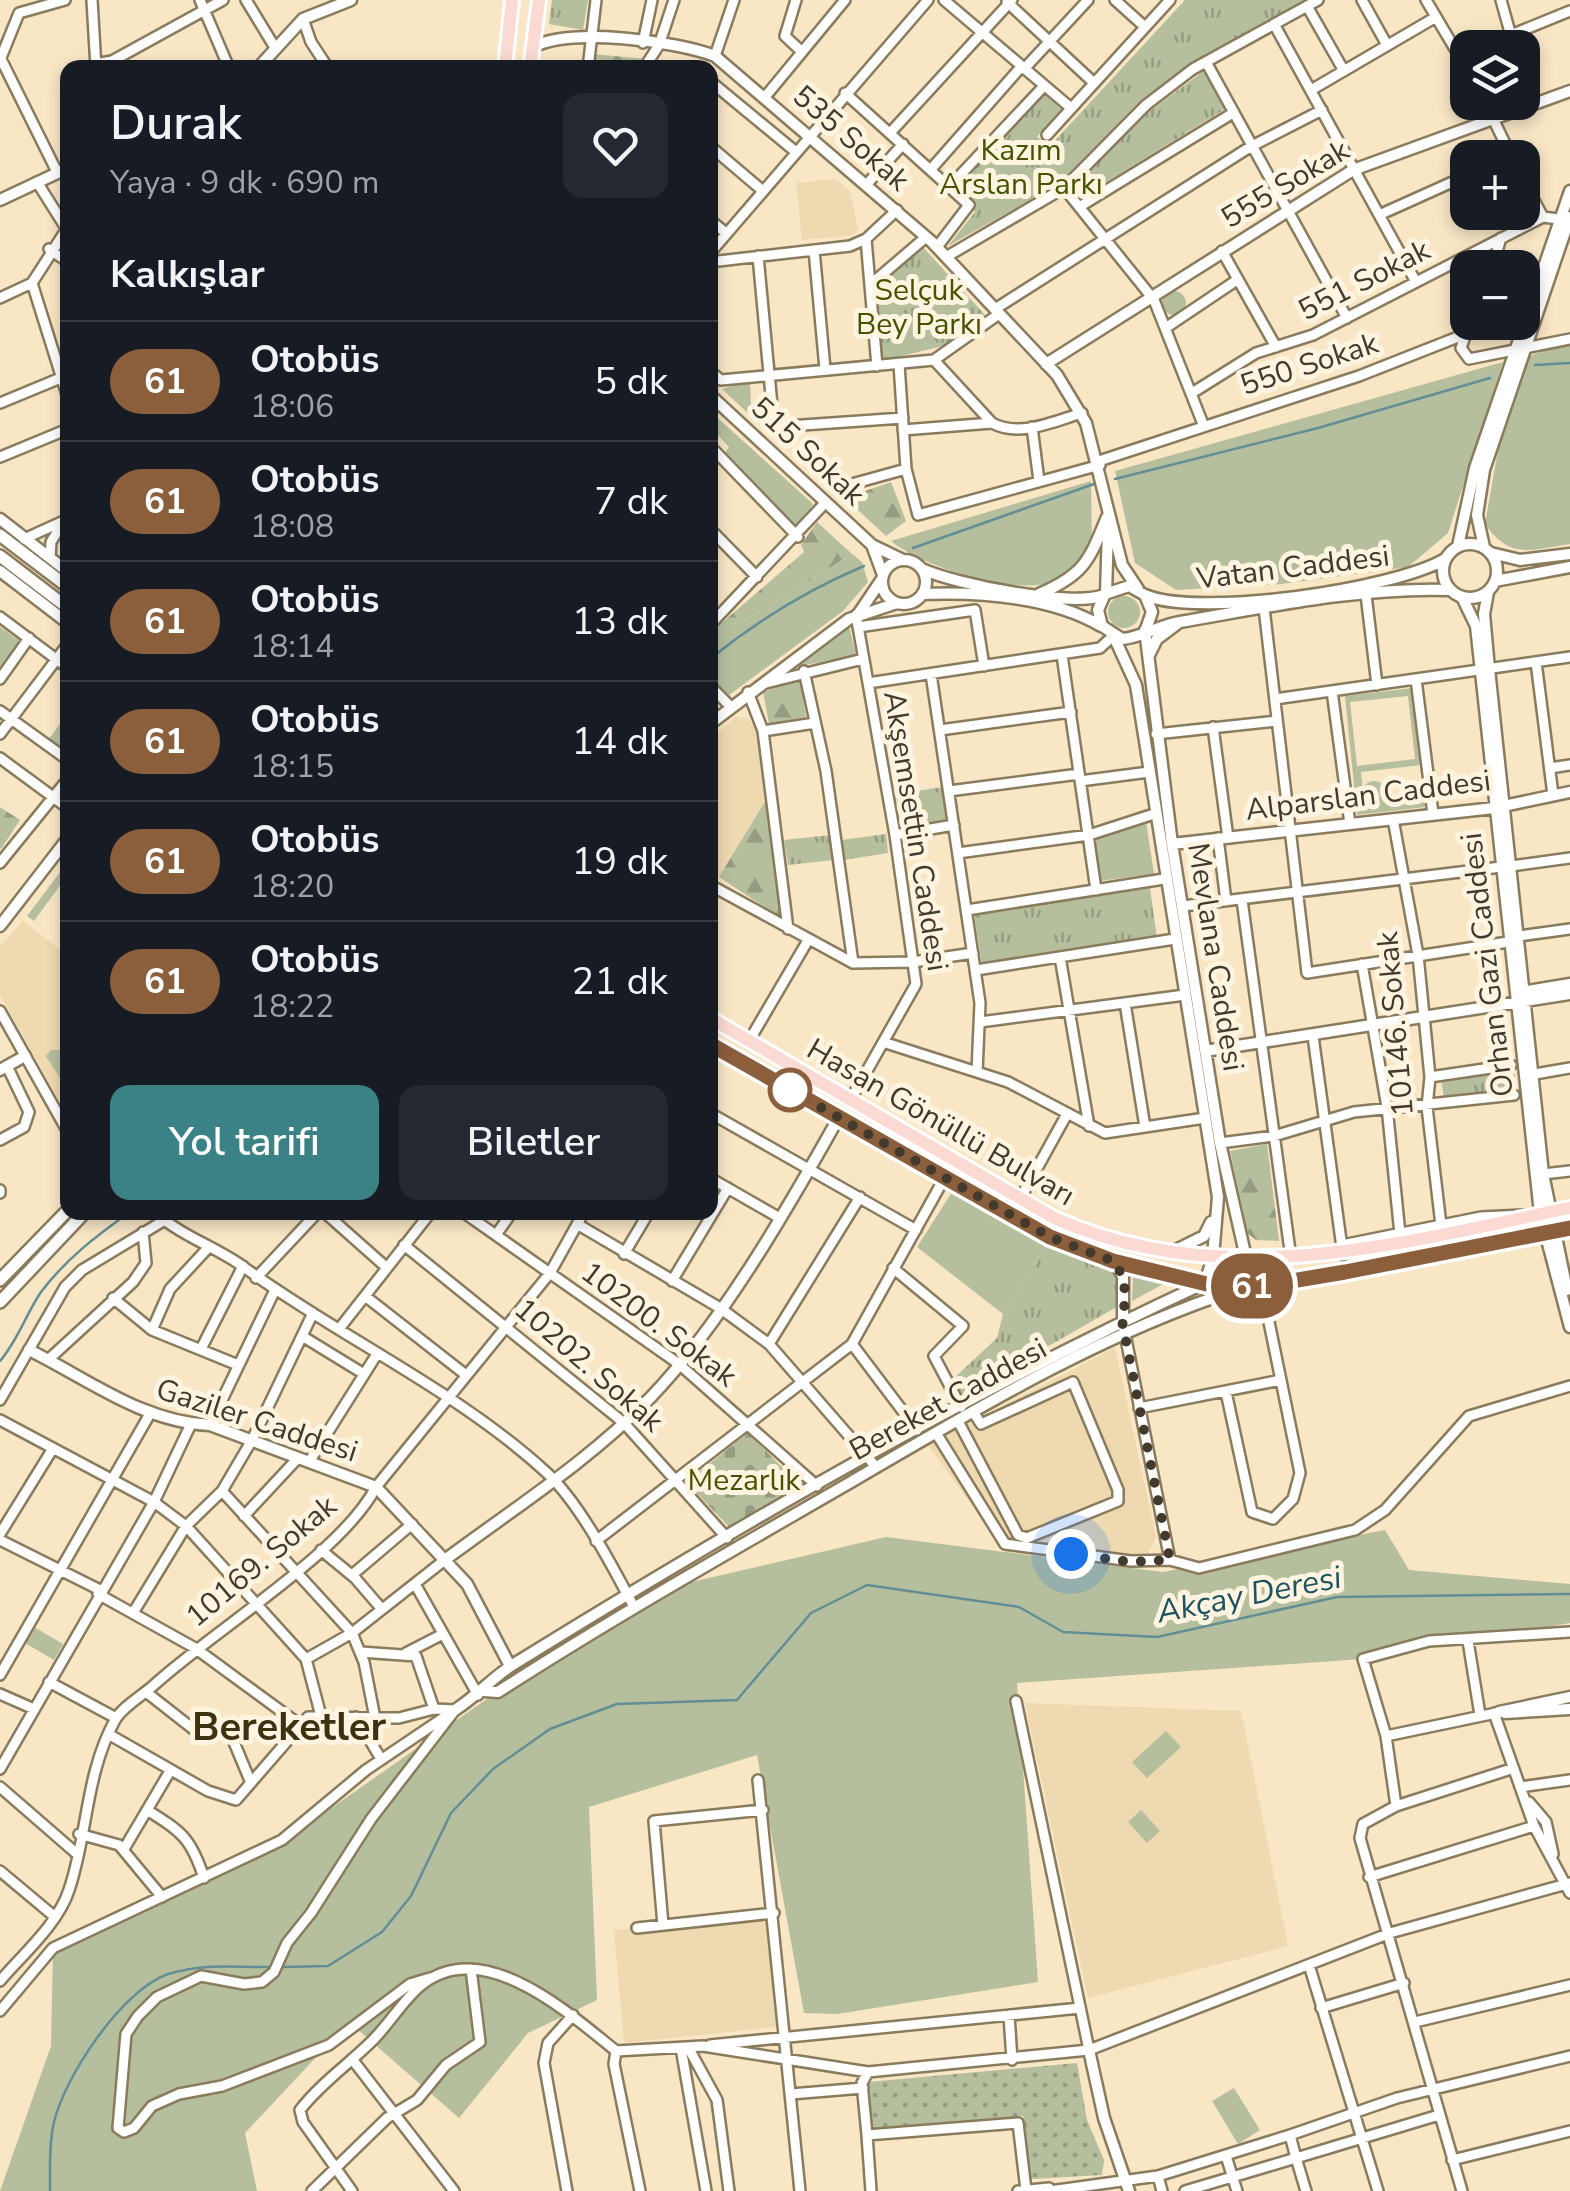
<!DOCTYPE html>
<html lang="tr">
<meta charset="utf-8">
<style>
:root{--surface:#171b24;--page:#242831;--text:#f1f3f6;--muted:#9ea1a6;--line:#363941;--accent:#3a8286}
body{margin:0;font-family:"Nunito Sans",sans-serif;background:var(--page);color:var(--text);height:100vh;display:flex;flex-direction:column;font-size:38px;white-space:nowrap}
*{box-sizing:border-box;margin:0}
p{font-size:32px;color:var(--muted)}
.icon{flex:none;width:55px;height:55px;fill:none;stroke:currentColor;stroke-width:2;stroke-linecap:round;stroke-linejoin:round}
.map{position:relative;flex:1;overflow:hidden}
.panel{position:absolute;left:60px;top:60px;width:658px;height:1160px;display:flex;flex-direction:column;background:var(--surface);border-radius:20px;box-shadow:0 5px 15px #0003}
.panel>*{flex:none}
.badge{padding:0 20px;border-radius:32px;font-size:35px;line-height:65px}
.fabs{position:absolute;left:1450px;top:30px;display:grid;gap:20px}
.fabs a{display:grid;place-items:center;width:90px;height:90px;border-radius:20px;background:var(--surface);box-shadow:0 5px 15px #0003;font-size:50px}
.you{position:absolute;width:50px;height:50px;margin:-25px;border:8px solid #fff;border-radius:50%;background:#1a73e8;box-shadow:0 0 0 15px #1a73e833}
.map>.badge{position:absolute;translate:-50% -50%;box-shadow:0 0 0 5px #fff}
h2{padding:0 50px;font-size:38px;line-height:90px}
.round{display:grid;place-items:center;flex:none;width:105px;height:105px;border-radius:20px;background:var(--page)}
.overview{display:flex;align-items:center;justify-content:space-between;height:170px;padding:0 50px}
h1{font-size:48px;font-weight:600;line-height:75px}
.primary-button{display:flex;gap:20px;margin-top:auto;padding:20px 50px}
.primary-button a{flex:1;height:115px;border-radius:20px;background:var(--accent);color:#fff;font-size:40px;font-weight:600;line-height:115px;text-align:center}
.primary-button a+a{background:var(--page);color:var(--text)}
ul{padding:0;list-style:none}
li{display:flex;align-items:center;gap:30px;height:120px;padding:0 50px;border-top:2px solid var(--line)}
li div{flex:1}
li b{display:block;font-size:38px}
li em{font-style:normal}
li .badge{min-width:110px;font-weight:700;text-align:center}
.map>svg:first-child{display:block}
.built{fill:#efd9b1}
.grass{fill:#b5bf9e;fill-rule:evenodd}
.forest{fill:url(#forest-firs)}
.cemetery{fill:url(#cemetery-stones)}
.park{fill:url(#park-tufts)}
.garden{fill:url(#garden-dots)}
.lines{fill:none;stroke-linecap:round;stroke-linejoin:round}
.stream{stroke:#638e96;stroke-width:2.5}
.minor-casing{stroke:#8b7b5d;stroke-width:14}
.tertiary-casing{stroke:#8b7b5d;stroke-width:15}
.secondary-casing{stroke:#8b7b5d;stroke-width:16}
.primary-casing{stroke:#fff;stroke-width:18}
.minor{stroke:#fff;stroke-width:9}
.tertiary{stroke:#fff;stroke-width:10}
.secondary{stroke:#fff;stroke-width:11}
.primary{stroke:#fadad3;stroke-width:12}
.line-casing{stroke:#fff;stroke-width:22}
.line{stroke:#8b5e3c;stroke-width:15}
.walk{stroke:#413a2d;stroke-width:10;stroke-dasharray:0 18}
.stop-dot{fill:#fff;stroke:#8b5e3c;stroke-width:5}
.labels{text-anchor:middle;stroke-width:10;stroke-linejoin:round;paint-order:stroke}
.street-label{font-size:30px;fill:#413a2d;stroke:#fff4e0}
.park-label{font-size:30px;fill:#445401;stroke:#fff4e0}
.water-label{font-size:32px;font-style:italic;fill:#1c5360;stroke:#fff4e0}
.district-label{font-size:40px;font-weight:bold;fill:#3e3013;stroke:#fff4e0}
</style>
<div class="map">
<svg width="1570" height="2191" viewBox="0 0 1570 2191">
<defs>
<pattern id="forest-firs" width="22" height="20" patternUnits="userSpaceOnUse" patternTransform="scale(2.5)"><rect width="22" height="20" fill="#b5bf9e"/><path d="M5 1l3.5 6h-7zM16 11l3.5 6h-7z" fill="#959c81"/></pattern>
<pattern id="cemetery-stones" width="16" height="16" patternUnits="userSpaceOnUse" patternTransform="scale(2.5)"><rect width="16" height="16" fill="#b5bf9e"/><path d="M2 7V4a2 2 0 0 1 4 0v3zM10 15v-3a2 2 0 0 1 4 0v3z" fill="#959c81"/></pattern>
<pattern id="park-tufts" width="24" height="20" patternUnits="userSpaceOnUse" patternTransform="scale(2.5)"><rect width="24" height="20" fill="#b5bf9e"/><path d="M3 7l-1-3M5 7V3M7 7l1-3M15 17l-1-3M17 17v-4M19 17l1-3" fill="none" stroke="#959c81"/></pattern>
<pattern id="garden-dots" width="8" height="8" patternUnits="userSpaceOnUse" patternTransform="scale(2.5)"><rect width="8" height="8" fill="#b5bf9e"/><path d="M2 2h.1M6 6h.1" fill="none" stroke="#959c81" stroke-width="1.8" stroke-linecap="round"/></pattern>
</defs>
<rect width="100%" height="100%" fill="#f8e6c5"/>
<path class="built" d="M835,179L850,191L858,229L854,235L802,240L796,183Z
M736,717L748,719L756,730L766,800L719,877L710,874V740Z
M23,921L67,955V1114L0,995V946Z
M1115,1348L1156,1537L1141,1569L1011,1558L927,1444Z
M1025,1703L1241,1711L1288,1946L1088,1998Z
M776,1915L785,2026L624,2043L614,1930Z"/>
<path class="grass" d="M1162 303a12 12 0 1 1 24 0a12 12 0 1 1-24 0Z
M1570,342V544C1531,550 1510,560 1485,524L1500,439L1529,356Z
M1503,362L1448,533L1408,567L1281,584L1176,590L1135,563L1115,471Z
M750,380L751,406L768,405L769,426L777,433L792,431L782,445L722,389Z
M710,411L813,504L797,528L723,455L729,447L710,427Z
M1091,481L1092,546C1082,561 1070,576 1052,582C1013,596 921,566 891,541Z
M852,554L862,562L868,582L843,611L729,695L710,677V642Z
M1108 612a16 16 0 1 1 32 0a16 16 0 1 1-32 0Z
M849,626L856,656L793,667V664Z
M1412,688L1421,765L1361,772L1364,802L1424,797L1425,807L1357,815L1345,696ZM1408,696L1415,759L1357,766L1350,702Z
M1146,821L1154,874L1099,881L1093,838Z
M67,863V876L34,921L27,916Z
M51,1050H64L67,1089L46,1056Z
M954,1189L1047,1245L1003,1314L917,1247Z
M1133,1277L1167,1282L1132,1301Z
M1385,1530L1409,1570L1570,1584V1623L1363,1659L1017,1683L1038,1982L837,2014L804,2013L757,1755L589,1807L597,2000L528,2033L459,2118L349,2022L245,2133L257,2191H0L51,2046L53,1952L293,1835L635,1595L886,1537L1163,1572Z
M34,1627L63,1644L54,1660L25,1643Z
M1166,1731L1181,1747L1147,1778L1132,1762Z
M1141,1810L1160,1831L1147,1843L1128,1822Z
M1234,2088L1260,2130L1238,2144L1212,2101Z"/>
<path class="forest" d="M592,54L646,59L638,67L591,68Z
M891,482L906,521L886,536L845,498Z
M817,522L852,554L710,642V633L804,552L801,545Z
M0,627L23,643L0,676Z
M800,679L806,717L769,724L763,692Z
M67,715V754L48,740Z
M766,800L780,915L778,916L719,877Z
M0,807L20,820L1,849L0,848Z
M1267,1144L1279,1241L1256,1240L1248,1234L1230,1151Z"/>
<path class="cemetery" d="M748,1433L790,1475L792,1490L732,1530L686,1482Z"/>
<path class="park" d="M552,0H588L583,30L549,24Z
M1185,0H1305L1191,63L1138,103L1057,185L948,246L975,212L956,185L1042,92L1061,109L1037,137L1050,146Z
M1205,70L1225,109L1080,198L1072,188L1135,122Z
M922,246L986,316L947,345L881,361L873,287Z
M1362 793a12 12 0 1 1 24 0a12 12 0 1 1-24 0Z
M943,787L948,821L903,828L896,794Z
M886,834L888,853L844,860L842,840Z
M831,835L834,860L788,865L784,840Z
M1150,888L1157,939L982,965L974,915Z
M1514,1069L1516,1088L1444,1098L1441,1079Z
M1047,1245L1122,1270V1304L958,1398L950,1382L997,1338L1003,1314Z"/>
<path class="garden" d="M1077,2063L1087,2120L1104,2160L1102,2175L1031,2179L1023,2116L872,2131L868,2082Z"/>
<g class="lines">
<path class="stream" d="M1535,365L1570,363
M1115,479L1318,428L1490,378
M913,548L1094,484
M710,659C757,621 809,589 864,566
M0,1361C18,1340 26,1314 41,1292C66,1259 96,1236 130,1212
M282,1967L328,1966L382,1932L411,1896L451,1813L493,1769L550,1729L617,1704L737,1700L811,1613L867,1585L1019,1607L1063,1632L1157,1637L1337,1597L1570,1594
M50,2191C50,2169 49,2143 54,2122C65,2076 122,1990 168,1974C208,1962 236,1968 274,1967"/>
<g class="minor-casing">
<path id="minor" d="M92,0L96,68
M200,0L229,68
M246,0L274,46
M796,0L785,36L802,52
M944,0L1071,108
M1115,0L1145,27
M1362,0L1387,45
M1426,0L1468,71
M1501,0L1511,36
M1007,2L1093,82
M1307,6L1344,71
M303,19L311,42L328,68
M1274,24L1416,282
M643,43L652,0
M1479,48L1570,11
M715,56L734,0
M1,59L57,172
M0,60L19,13L65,0
M1206,62L1347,318
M96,64L112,61L223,0
M588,68L596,0
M644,68L659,45L674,0
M1024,69L1088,0
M710,81L796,152
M1311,90L1436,17
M845,93L969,205L937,247
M765,97L845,0
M1485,102L1512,158
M890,133L1012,0
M1047,135L1170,0
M710,146L763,191
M932,168L1021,67
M1522,178L1543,217
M37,182L66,228
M867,184L903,144
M950,186L1044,86
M1064,188L1154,300L1203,424
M1079,207L1233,113
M1379,215L1468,175
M710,220L726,233
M68,227L32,283L68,398
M866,239L877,366
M49,249L68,262
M814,250L825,369
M1222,251L1276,347
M710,253L928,0
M758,256L774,427L903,418
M946,257L1064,188L1146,105L1193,69L1318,0
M710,262L850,246L866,239L897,210
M1492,268L1501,238
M870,285L926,237
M0,298L32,283
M995,309L1250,147L1322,110
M1470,322L1461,348L1469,359L1570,339
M1167,327L1237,280
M934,360L992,423
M710,362L711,372L721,380L934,360L999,314
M899,364L906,469L918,515L1100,465
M1192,393L1256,353L1313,335L1543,217L1566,220
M0,403L63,377
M1032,427L1039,481
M903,430L992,423C1019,438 1055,421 1082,413
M710,446L798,537
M0,457L68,429
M1099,461L1359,376L1463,335
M841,487L906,469
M710,529L757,577
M24,539L68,519
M50,558L51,542L62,524
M1366,595L1377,685
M1264,608L1307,973L1508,942
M0,617L68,668
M710,625L826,502
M858,627L975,610L984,666
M1062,655L1096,890
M1536,662L1553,795
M804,671L826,771L853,963
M931,674L980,1003L977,1072
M0,679L29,638
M1416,679L1433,814
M766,683L863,659
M868,683L1100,648L1113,636
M710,686L730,706
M1332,691L1350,824
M748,692L763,731L788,929
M1275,699L1570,657
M0,711L68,760
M1213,727L1228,838
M940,730L1071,712
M763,731L815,723
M0,734L68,644
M1156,734L1277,721
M0,758L68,808
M1550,768L1570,765
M1080,781L1149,772
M949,791L1079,774
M1393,819L1418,955L1430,1077L1427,1107L1441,1225
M895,835L954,825
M1218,838L1226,901
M958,853L1089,835L1154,814
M0,863L68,779
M1511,866L1570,858
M710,885L853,963L913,962L973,953
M1242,900L1291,1258
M1183,906L1501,867
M967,910L1164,879
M1519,936L1570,929
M1060,957L1089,1126
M1362,964L1387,1107L1400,1234
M976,970L1175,939
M1125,1003L1145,1127
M0,1011L68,1132
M980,1022L1185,995
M1313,1036L1343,1255
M749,1041L807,942
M886,1043L1008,1082L1105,1133L1205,1118
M1535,1074L1570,1068
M1430,1077L1511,1065
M851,1099L916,984L895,835L856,615
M710,1113L916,1230
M0,1140L24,1127L29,1112L7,1066
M1220,1143L1274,1136L1354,1112L1514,1095
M1543,1174L1570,1171
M710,1178L778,1217
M0,1190V1193
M1020,1199L1067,1114
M155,1212C182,1237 217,1247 245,1268C343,1339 458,1391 547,1473C580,1504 613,1567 634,1607
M324,1212L386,1267
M463,1212L679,1364L817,1486
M577,1224L720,1308L769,1344L876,1467
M496,1235L512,1212
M404,1245L624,1423L727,1538
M1342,1245L1481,1217L1523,1215
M624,1254L649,1212
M893,1268L963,1326L934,1356L961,1407
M256,1278L318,1212
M672,1281L728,1188
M365,1296L466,1375
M113,1298L152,1330L238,1365
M339,1329L431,1212
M152,1330L170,1289L207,1249
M302,1336L364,1374
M769,1344L860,1197
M852,1344L917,1430
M202,1347L243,1266
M49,1359L133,1282L146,1263L143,1232
M1226,1392L1252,1512L1273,1519L1293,1499L1300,1473L1261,1283
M0,1400L65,1287L82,1270L178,1212
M1139,1408L1281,1380
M0,1420L154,1502L186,1526L306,1659L321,1716
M958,1421L1018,1535L1027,1538L1118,1501V1490L1073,1382L981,1424L974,1413
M210,1425L274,1292
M936,1433L1005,1544L1131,1561L1170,1560L1124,1329
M309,1462L377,1354
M222,1491L352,1633L306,1659
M244,1516L298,1458
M0,1534L52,1450
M0,1540L100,1590
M596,1541L852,1344L945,1177
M321,1550L355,1578L380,1607
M1170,1560L1199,1568L1355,1530L1385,1510L1469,1416L1570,1386
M352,1575L412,1524
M415,1584L478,1695
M98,1594L195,1648L300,1725
M133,1613L186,1526L222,1491L252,1440L313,1313
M1468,1641L1480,1715
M361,1652L416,1656L434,1709
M406,1653L443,1634
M0,1675L151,1412
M49,1682L116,1718
M146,1692L197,1732L225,1731L231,1735L251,1783
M0,1694L34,1709
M1016,1701L1089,2050
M1494,1713L1534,1826L1570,1893
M356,1717L381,1759
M375,1718L364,1662L352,1633L446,1559
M110,1735L208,1791L236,1800L308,1717L399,1718L434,1709L455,1710
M1386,1736L1496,1713
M0,1769L154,1502L191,1424
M758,1780L800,2191
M0,1787L76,1853
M1520,1787L1570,1780
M1529,1802L1546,1822L1553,1854
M1396,1806L1511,1769
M147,1810C182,1832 191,1838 204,1878
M79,1834L119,1845L162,1897
M124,1849L170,1771
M0,1871L55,1917
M1369,1877L1534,1826
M663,1925L654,1821L763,1810
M637,1928L774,1913
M1309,1965L1378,2191
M430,1978L410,1984L329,2045L222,2086L179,2094L152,2106L134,2128L124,2132L118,2128L126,2034L138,2016L157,1997L201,1976L244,1984L262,1982L274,1972L287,1943L311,1913L371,1819L455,1710
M0,1981C23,1954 58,1924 69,1890C88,1834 85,1775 115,1720C122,1707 143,1695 154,1685C214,1630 342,1553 376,1487L550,1273L584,1212
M1321,2008L1404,1983
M0,2011L53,1948L282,1840L366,1770L449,1714
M1009,2015L1012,2060
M1415,2022L1570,1985
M710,2045L1080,2008
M688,2047L717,2100L729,2191
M681,2048L706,2191
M616,2051L614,2064L640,2191
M352,2059L454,2191
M791,2094L863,2088
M867,2135L862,2083L868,2072
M1290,2135L1397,2098L1570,2056
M1226,2156L1237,2191
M1452,2160L1570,2131
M1158,2176L1162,2191
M312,2191L387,2118L417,2100L446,2065L480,2042L471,1969
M352,2191L303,2122L300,2110C321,2083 349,2064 373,2040C389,2024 402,2002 419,1987C481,1933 570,2014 616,2051L703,2046L868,2072L1089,2050L1390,1933L1570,1883
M567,2191L544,2063L548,2043L573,2015
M871,2191L867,2135L1018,2123L1026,2190
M1018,2191L1049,2188
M1050,2191L1158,2176L1290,2135L1296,2158L1439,2115
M1185,2191L1296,2158L1306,2191
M1462,2191L1360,1838L1363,1824L1396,1806L1386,1736L1363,1659L1429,1641L1570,1632"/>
</g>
<g class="tertiary-casing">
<path id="tertiary" d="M533,47C571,27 675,41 715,56L932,242L1057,375L1086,423L1122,565L1138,589
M258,68L303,19L351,0
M0,200L68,168
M1046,364L1353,170L1570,91
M710,395L872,545
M0,519L68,572
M1443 571a27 27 0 1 1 54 0a27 27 0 1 1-54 0Z
M872,545L903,560
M872,545L883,575
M1458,546L1475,468L1570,191
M1484,547L1477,515L1484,470L1570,217
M1491,553L1520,560L1570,554
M882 582a22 22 0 1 1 44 0a22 22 0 1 1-44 0Z
M922,569C955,584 1072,608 1104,595
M0,571L68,623
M1495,581L1570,567
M1488,592L1484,614L1489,669L1543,1174L1567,1290
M922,594C980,592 1050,596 1101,626
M1039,594C1084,575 1089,561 1107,517
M1106,594L1108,528
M1145,595C1199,618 1395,589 1445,559
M1462,597L1476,626L1540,1213L1570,1327
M859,613L882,579
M1146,629L1152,612L1145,595L1129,586L1105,594L1098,610L1102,626L1122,639C1140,638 1160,625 1180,622C1268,607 1361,587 1450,590
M1149,655L1157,639L1177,624
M710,724L849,619L897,603
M1172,844L1494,808L1570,792
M0,926L68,838
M1522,992L1570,984
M1205,1051L1570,994
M0,1070L25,1056
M1176,1250L1204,1236L1211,1222
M1114,1262L1123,1276V1321
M29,1350C88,1379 142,1422 210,1425L376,1487L467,1584L510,1666
M446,1559C516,1507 590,1460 651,1397C722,1323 788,1208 839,1117
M484,1691L498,1692C611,1619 728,1553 844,1486C971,1412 1099,1334 1239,1289L1246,1258L1220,1143L1172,844L1145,630
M455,1710C477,1696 493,1677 514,1664C737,1526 967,1393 1205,1283L1213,1257L1218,1197L1136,685L1114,637
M1499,1712L1570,1697
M1505,1713L1570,1709
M1089,2050L1104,2118L1129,2191"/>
</g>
<g class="secondary-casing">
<path id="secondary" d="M0,535L68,587
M0,556L68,608
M0,1280L68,1210
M0,1302L85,1212"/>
</g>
<g class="primary-casing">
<path id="primary" d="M505,68L512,0
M530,68L539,0
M710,1018L1054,1218C1223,1294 1399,1243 1570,1208
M710,1044L1049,1237L1113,1261L1219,1287L1239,1289L1345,1272L1570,1227"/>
</g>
<use href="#minor" class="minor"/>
<use href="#tertiary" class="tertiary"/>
<use href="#secondary" class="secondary"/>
<use href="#primary" class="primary"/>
</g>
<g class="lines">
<g class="line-casing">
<path id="line" d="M710,1044L1050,1237L1113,1261L1219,1287L1238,1290L1345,1272L1570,1228"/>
</g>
<use href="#line" class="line"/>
<path class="walk" d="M790,1090L1050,1237L1113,1261C1128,1279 1126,1299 1122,1321L1170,1560L1131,1562L1071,1554"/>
</g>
<circle class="stop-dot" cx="790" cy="1090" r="20"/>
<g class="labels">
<g class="street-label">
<text transform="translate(851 138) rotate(41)" y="10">535 Sokak</text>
<text transform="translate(1285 184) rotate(-31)" y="10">555 Sokak</text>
<text transform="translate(1364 280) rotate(-27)" y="10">551 Sokak</text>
<text transform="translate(1309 364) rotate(-18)" y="10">550 Sokak</text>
<text transform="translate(808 451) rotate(43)" y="10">515 Sokak</text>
<text transform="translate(1293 567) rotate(-7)" y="10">Vatan Caddesi</text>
<text transform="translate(1368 795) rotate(-7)" y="10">Alparslan Caddesi</text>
<text transform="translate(916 831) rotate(81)" y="10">Akşemsettin Caddesi</text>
<text transform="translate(1216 957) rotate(81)" y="10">Mevlana Caddesi</text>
<text transform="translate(1487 965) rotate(-97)" y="10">Orhan Gazi Caddesi</text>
<text transform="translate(1395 1024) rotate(-95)" y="10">10146. Sokak</text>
<text transform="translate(941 1122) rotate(30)" y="10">Hasan Gönüllü Bulvarı</text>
<text transform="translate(659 1324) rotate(37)" y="10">10200. Sokak</text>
<text transform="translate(589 1365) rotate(41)" y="10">10202. Sokak</text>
<text transform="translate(948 1399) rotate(-29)" y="10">Bereket Caddesi</text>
<text transform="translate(257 1420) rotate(18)" y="10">Gaziler Caddesi</text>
<text transform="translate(261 1561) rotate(-40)" y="10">10169. Sokak</text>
</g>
<g class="park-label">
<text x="1021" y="160">Kazım<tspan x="1021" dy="34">Arslan Parkı</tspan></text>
<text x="919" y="300">Selçuk<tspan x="919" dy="34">Bey Parkı</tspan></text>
<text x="744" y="1490">Mezarlık</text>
</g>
<g class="water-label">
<text transform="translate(1249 1594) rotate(-11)" y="11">Akçay Deresi</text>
</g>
<g class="district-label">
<text x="289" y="1740">Bereketler</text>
</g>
</g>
</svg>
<div class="fabs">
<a><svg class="icon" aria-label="layers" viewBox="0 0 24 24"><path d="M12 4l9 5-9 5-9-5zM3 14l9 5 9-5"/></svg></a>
<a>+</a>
<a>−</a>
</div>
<div class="you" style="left:1071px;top:1554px"></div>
<b class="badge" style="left:1252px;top:1286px;background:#8b5e3c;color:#fff">61</b>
<section class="panel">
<div class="overview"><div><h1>Durak</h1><p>Yaya · 9 dk · 690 m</p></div><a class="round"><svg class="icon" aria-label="heart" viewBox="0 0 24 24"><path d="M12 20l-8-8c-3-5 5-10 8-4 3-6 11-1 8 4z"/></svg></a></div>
<h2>Kalkışlar</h2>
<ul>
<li><span class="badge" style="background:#8b5e3c;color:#fff">61</span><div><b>Otobüs</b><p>18:06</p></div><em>5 dk</em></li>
<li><span class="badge" style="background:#8b5e3c;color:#fff">61</span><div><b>Otobüs</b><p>18:08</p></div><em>7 dk</em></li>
<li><span class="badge" style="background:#8b5e3c;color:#fff">61</span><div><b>Otobüs</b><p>18:14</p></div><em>13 dk</em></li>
<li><span class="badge" style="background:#8b5e3c;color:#fff">61</span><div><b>Otobüs</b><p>18:15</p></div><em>14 dk</em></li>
<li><span class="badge" style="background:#8b5e3c;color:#fff">61</span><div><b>Otobüs</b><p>18:20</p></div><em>19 dk</em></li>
<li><span class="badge" style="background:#8b5e3c;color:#fff">61</span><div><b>Otobüs</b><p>18:22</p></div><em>21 dk</em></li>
</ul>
<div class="primary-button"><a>Yol tarifi</a><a>Biletler</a></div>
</section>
</div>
